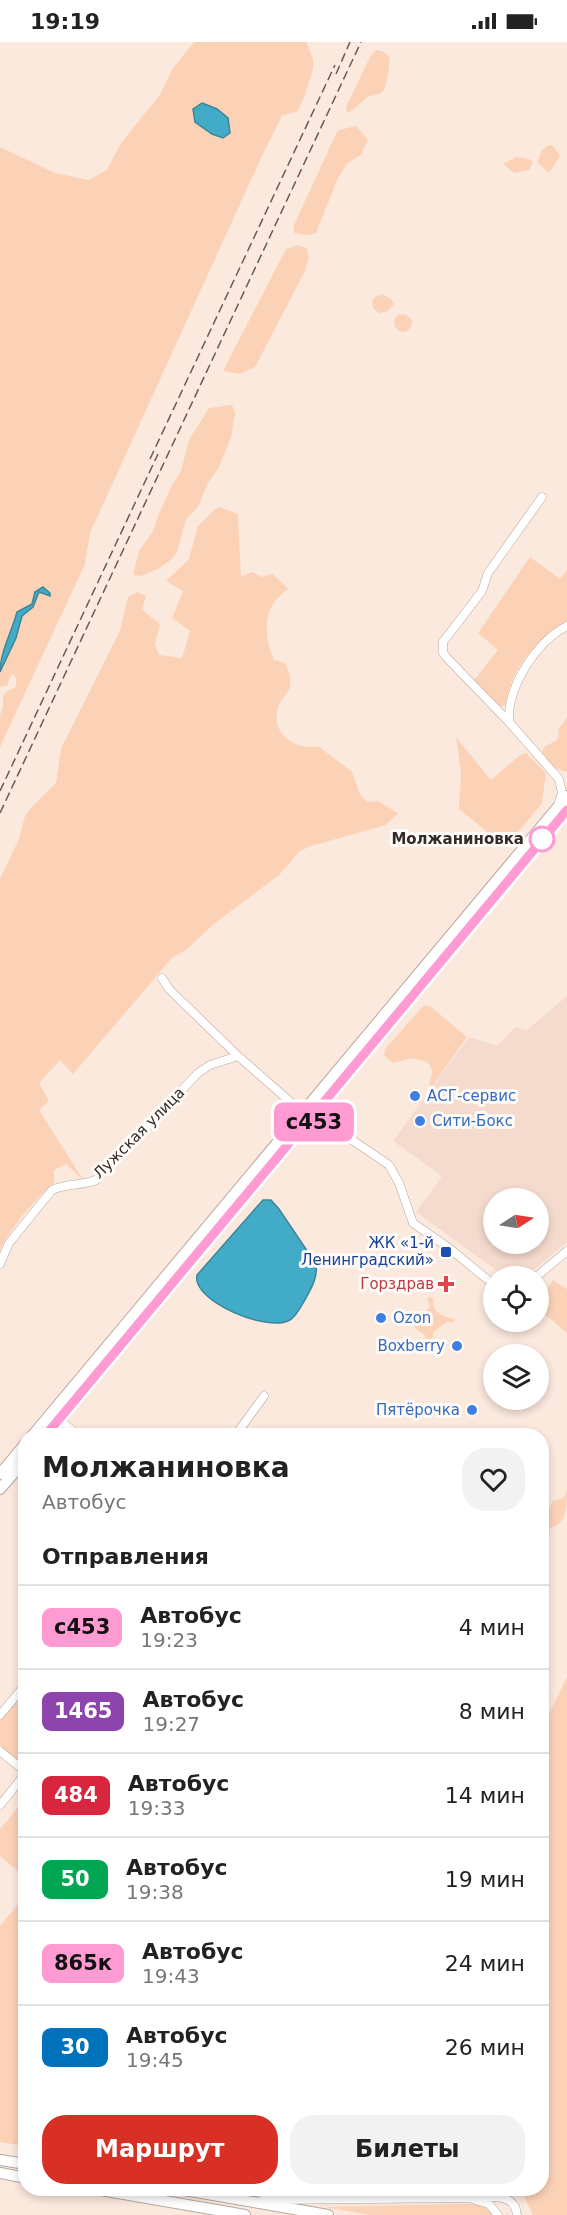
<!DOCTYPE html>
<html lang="ru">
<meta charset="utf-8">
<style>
:root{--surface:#fff;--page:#f2f2f2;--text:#222;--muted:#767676;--line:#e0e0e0;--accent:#d93025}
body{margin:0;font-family:"DejaVu Sans",sans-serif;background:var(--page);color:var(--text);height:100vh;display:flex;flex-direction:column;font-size:22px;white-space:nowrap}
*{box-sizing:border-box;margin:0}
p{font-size:20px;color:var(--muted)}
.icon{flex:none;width:33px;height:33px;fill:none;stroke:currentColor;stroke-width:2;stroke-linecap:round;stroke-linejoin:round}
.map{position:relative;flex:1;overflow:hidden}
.side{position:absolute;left:18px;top:1386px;width:531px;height:768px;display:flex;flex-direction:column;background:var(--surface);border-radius:24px;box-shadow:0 3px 9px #0003}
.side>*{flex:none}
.badge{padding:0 12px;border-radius:9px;font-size:21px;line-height:39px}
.needle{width:39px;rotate:78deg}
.controls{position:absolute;left:483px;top:1146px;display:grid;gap:12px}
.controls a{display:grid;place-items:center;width:66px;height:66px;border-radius:50%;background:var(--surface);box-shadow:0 3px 9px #0003;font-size:30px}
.map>.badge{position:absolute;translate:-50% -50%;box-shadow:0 0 0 3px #fff}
h2{padding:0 24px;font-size:22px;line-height:54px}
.round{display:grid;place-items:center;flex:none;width:63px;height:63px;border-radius:24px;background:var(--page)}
.headline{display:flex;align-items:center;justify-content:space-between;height:102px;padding:0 24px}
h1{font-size:28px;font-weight:700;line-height:45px}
.cta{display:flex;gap:12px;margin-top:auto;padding:12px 24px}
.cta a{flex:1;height:69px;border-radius:24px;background:var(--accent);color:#fff;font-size:24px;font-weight:700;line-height:69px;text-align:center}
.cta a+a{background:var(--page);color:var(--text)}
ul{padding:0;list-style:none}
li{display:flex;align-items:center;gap:18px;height:84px;padding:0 24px;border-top:2px solid var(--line)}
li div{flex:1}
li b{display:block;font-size:22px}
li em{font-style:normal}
li .badge{min-width:66px;font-weight:700;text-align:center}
.status{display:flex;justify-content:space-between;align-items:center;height:42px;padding:0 30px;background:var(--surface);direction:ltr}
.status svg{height:16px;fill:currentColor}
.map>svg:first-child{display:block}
.built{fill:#f4dbcd;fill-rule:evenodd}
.green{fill:#fcd2b7}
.water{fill:#42acc8;stroke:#3d8598;stroke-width:1.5}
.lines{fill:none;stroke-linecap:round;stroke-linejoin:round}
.minor-casing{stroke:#b9a89e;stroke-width:9}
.highway-casing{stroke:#b9a89e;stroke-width:12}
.minor{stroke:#fff;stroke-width:8}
.highway{stroke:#fff;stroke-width:10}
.rail{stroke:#665c56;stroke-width:1.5;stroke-dasharray:9 4.5;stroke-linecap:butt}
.line-casing{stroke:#fff;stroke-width:14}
.line{stroke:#ff9ad2;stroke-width:9}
.stop-dot{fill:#fff;stroke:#ff9ad2;stroke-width:3}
.shop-dot{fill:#3f7fe0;stroke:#fdfaf7;stroke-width:2}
.transit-dot{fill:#1a4fb4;stroke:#fdfaf7;stroke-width:2}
.health-dot{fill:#e0444e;stroke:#fdfaf7;stroke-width:2}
.labels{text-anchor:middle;stroke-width:6;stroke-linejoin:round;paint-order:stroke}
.stop-label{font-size:15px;font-weight:bold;fill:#322b27;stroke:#fdfaf7;text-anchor:end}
.shop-label{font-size:15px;fill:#366cbe;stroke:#fdfaf7;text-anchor:start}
.street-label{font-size:15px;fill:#322b27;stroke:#fdfaf7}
.transit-label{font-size:15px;fill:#164399;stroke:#fdfaf7;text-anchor:end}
.health-label{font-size:15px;fill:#be3a42;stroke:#fdfaf7;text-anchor:end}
</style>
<div class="status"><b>19:19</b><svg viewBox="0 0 49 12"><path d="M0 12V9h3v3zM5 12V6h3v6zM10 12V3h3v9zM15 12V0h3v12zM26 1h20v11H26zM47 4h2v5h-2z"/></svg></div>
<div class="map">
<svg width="567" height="2173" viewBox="0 0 567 2173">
<rect width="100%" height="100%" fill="#fbe9de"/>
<path class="built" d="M567,954V1200L535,1227L524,1233H503L416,1170L442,1134L393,1099L469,995L497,1004L516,985L526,989ZM494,1156H538V1202H494Z"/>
<path class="green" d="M194,0H307C308,7 312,12 313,18C315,30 303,57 298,69L282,74L261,116L90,491L85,522L0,705V673L3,665V654L6,650L16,645V637L14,632L11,633L7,644L0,645V630L16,596L22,574L31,567L39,550L49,553L50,551L43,546C32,549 37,555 32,561L17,570L6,607L0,620V105L55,131L88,138L107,128L121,101L159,54L173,26Z
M376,8L384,10L390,16C389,25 388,42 383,49C379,54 370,53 366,56C359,62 356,67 347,71L346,65L370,15Z
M356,84L368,98L361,113L348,121L338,136L316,191L310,193L294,191V183L336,92L339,88Z
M549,103H552L560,114L549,131L537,120L542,108Z
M516,115L529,117L533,120L529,128L514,131L503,122Z
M298,203L306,206L309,214L305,229L255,325L240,332L223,329L286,207Z
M382,252L391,257L394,262L388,269L379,271L373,266L372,260L374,256Z
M394 281a9 9 0 1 1 18 0a9 9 0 1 1-18 0Z
M232,363L235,371L231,396L218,427L208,441L198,465L186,477L177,510L172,517L158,527L141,534L133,533L139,509L153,489L158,474L172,443L181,429L189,398L209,366Z
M219,465L238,472L241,535L252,530L262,535L273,532L288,547C262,564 263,592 274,618L285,621C288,628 292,637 290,645C288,652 280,658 278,666C270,691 296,709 318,704L352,730L360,752L367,760L378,759L398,771L386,783L311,804L300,809L279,833L215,881L187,907L172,916L73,1032L60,1018L39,1041L49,1059L39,1068L84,1139L66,1122L54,1128V1141C35,1157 11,1185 0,1208V837L19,797L25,774L32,765L56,741L61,707L120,589L128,555L137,550L146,554L142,568L160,582L155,602L159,613L182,616L190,589L172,576L183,549L166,539L189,517L198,484C206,478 210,469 219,465Z
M530,515L560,537L567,528V579C534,600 513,624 505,663L500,665L474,638L498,608L478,591Z
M567,675V730C556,728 546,720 542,709L545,704L556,699L559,694L558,688Z
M456,695L491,738L519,714L526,711L546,731L542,761L506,805L459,767L461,731Z
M424,963L430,964L467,995L433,1043L429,1044L432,1031L431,1025L427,1020L411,1016L393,1021L384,1013L385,1007Z
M553,1238L567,1247V1291L539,1267V1251L546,1249Z
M430,1255L434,1258C430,1271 447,1276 455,1277L453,1280H446L434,1290L430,1304L426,1301L425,1293L415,1286V1278L411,1275L413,1273H423L430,1264L427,1256Z
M567,1448C567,1464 567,1482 550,1486L549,1494L542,1488V1471L548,1468L553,1459L564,1456Z
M567,1635V2173H533L522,2150L509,2147L542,2146V1686Z
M25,1646L26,1717L15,1718L0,1703V1677Z
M25,1757V1835L0,1814V1787Z
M25,1854V2104L0,2100V1884Z
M469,2162C480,2163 487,2164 495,2173H371L325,2165Z"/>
<path class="water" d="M202,61L217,67L228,76L230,91L223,96L212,92L195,80L193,67Z
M43,545L50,551V554L39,550L33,565L22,574L16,596L0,630C0,611 12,589 17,570L32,562L35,550Z
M263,1158H271L279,1167L316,1222C318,1234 312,1245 306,1256C301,1264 297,1274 290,1278C268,1291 191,1259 197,1233Z"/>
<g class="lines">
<g class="minor-casing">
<path id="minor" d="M542,455L488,531L482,549L443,600V611L447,616L509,680L559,737L562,751L558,763
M509,680C507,645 536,600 567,584
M162,936L169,947L238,1014L303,1071
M305,1082L320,1079L327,1081L389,1123L399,1141L413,1181L449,1206L494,1243
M0,1222L9,1201L52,1148C66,1141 82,1144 96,1138L198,1031L210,1023L238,1014
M537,1234L567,1209
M59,1378L80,1394
M235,1394L264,1354
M0,1673L26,1642
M0,1709L26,1730
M0,1763L26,1731
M476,2156C493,2155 515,2151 517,2173
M262,2158L469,2156L489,2162L498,2173"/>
</g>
<g class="highway-casing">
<path id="highway" d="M32,1394L567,754
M45,1394L567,768
M0,1432L26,1401
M0,1447L26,1417
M0,2118L26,2122
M0,2131L26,2136
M89,2146L245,2173
M173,2146L328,2173"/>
</g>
<use href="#minor" class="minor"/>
<use href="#highway" class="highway"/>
<path class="rail" d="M336,32L350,0
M150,417L335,23
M0,749L158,412
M0,771L361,0"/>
</g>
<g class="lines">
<g class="line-casing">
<path id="line" d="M45,1394L305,1082L320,1079L327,1081L324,1073V1060L567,768"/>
</g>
<use href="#line" class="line"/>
</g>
<circle class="stop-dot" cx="542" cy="797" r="12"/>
<g class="shop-dot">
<circle cx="415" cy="1054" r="6"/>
<circle cx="420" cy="1079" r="6"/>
<circle cx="381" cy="1276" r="6"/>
<circle cx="457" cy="1304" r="6"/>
<circle cx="472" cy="1368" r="6"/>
</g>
<rect class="transit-dot" x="440" y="1204" width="12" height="12" rx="3"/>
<path class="health-dot" d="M443 1233h6v6h6v6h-6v6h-6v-6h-6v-6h6z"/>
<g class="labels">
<g class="stop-label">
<text x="524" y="802">Молжаниновка</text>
</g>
<g class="shop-label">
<text x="427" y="1059">АСГ-сервис</text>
<text x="432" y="1084">Сити-Бокс</text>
<text x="393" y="1281">Ozon</text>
<text x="445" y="1309" text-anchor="end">Boxberry</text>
<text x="460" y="1373" text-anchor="end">Пятёрочка</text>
</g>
<g class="street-label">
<text transform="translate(139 1091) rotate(-45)" y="5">Лужская улица</text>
</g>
<g class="transit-label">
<text x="434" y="1206">ЖК «1-й<tspan x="434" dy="17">Ленинградский»</tspan></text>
</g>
<g class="health-label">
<text x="434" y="1247">Горздрав</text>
</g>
</g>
</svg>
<div class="controls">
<a><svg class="needle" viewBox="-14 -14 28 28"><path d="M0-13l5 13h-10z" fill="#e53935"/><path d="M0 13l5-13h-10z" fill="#767676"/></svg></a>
<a><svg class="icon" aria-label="locate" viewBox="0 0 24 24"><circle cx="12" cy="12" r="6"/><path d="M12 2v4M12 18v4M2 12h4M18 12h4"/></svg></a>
<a><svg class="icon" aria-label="layers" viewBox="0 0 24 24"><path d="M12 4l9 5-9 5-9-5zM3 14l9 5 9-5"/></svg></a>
</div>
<b class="badge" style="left:314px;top:1080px;background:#ff9ad2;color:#111">с453</b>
<section class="side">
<div class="headline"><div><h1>Молжаниновка</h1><p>Автобус</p></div><a class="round"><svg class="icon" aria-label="heart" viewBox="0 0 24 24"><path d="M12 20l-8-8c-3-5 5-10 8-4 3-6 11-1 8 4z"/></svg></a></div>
<h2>Отправления</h2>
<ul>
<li><span class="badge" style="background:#ff9ad2;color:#111">с453</span><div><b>Автобус</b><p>19:23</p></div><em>4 мин</em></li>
<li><span class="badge" style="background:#8e44ad;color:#fff">1465</span><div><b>Автобус</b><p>19:27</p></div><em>8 мин</em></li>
<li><span class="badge" style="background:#d7263d;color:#fff">484</span><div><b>Автобус</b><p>19:33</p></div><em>14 мин</em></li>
<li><span class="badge" style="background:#00a651;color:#fff">50</span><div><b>Автобус</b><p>19:38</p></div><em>19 мин</em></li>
<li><span class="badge" style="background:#ff9ad2;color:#111">865к</span><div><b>Автобус</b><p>19:43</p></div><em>24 мин</em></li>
<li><span class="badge" style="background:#0072bc;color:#fff">30</span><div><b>Автобус</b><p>19:45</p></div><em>26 мин</em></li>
</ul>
<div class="cta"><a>Маршрут</a><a>Билеты</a></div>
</section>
</div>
